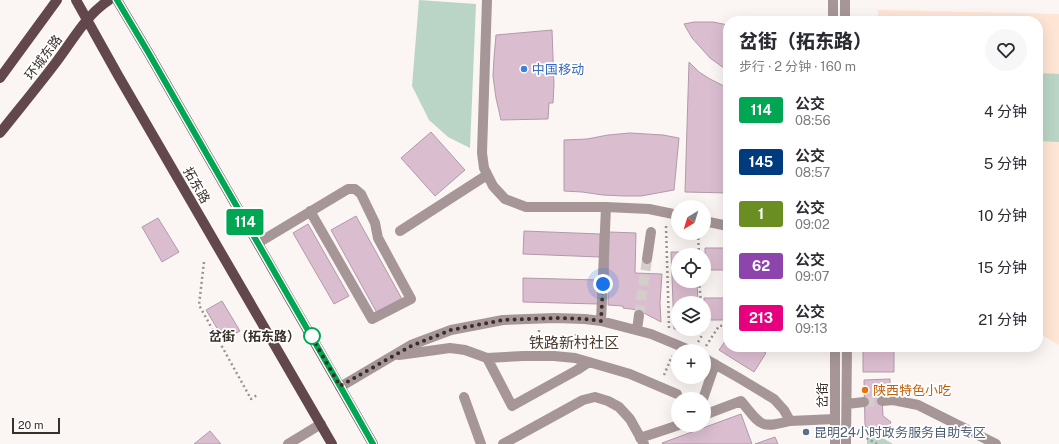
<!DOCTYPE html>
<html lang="zh">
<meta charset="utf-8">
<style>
:root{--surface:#fff;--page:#f7f7f7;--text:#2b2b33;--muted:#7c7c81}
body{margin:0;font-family:"Public Sans","Noto Sans SC",sans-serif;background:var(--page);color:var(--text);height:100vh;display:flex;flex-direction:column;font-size:15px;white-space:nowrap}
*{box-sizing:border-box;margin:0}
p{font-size:13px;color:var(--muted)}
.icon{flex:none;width:22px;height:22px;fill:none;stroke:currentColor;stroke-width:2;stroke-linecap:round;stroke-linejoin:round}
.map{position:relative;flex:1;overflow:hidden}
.panel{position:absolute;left:723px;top:16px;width:320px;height:336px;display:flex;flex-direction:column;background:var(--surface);border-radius:16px;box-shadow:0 4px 16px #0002}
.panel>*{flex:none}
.badge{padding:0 8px;border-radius:3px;font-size:14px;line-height:26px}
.needle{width:26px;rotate:218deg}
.fabs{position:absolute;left:671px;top:200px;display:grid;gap:8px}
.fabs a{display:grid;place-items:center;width:40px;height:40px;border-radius:50%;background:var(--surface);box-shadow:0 4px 16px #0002;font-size:20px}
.scale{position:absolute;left:12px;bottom:10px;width:48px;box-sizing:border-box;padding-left:4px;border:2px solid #382f29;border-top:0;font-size:11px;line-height:14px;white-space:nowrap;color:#382f29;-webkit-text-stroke:3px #fff;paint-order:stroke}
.you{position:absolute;width:20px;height:20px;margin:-10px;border:3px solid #fff;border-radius:50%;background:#1a73e8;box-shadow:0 0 0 6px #1a73e833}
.map>.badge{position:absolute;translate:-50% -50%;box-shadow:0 0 0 2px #fff}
.round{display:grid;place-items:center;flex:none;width:42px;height:42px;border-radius:21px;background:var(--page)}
.overview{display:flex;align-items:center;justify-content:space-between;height:68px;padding:0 16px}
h1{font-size:19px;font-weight:800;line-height:30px}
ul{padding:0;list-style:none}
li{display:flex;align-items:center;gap:12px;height:52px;padding:0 16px}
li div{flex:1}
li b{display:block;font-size:15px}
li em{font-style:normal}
li .badge{min-width:44px;font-weight:700;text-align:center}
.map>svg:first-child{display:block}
.built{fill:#fee5d4}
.green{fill:#bad5c5}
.building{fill:#dbbdd0;stroke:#b19aa9}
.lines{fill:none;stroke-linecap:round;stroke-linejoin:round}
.minor-tunnel{stroke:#d4cecb;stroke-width:10;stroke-dasharray:10 5;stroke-linecap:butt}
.path{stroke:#9a938e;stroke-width:2.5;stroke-dasharray:2 3;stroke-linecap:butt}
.minor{stroke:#a69698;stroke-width:10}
.major{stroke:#62484c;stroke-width:10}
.line-casing{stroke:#fff;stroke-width:9}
.line{stroke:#00a651;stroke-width:6}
.walk{stroke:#382f29;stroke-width:4;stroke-dasharray:0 7.2}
.shop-dot{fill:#3f7fe0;stroke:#fff;stroke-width:1.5}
.stop-dot{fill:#fff;stroke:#00a651;stroke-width:2}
.food-dot{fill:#e8710a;stroke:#fff;stroke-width:1.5}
.service-dot{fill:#5c6f8a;stroke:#fff;stroke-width:1.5}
.labels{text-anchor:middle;stroke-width:3.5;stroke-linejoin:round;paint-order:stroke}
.street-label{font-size:13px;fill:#382f29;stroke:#fff}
.shop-label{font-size:13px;fill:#366cbe;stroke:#fff;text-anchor:start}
.stop-label{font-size:13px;font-weight:bold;fill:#382f29;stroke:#fff;text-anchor:end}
.food-label{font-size:13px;fill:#c56008;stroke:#fff;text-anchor:start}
.service-label{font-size:13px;fill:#4e5e75;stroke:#fff;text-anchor:start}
.quarter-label{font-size:15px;fill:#4e3b2e;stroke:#fff}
</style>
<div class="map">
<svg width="1059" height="444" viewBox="0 0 1059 444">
<rect width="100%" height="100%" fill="#fbf6f3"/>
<path class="built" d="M878,10L1059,14V345L1038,333V21H878Z"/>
<path class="green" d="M419,0L476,4L470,148L448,137L429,120L412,86Z
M1038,73L1059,74V142L1038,141Z
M867,434L881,437L893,444H867Z"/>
<path class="building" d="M694,22H713L728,25V71L710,58L692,38L684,24Z
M552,30L554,84L553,103H549L548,119L501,120L496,98L493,76L494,58L496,35Z
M689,62L699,72L710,79L728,88V193L685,192Z
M431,132L465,170L435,196L401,158Z
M630,133L663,135L679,138L674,190L641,196H624L603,195L582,192L564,191V140L587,139L608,135Z
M356,216L402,299L377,313L331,230Z
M158,218L179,252L162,262L142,227Z
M308,224L349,296L334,304L293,233Z
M524,231L600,234V257L523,254Z
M609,232L636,233L635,273L662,274L660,303L661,322L644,313L638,310L623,308V306L608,305Z
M705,248H728V270H705Z
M671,252H696V255H678V281H697L698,303H678V329H684H674Z
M523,278L599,280L598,304L523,302Z
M704,298H728V320H704Z
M222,301L240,331L224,340L206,310Z
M728,337V347H756L766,353L754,372L719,350Z
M863,347H894V372H863Z
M890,379V396H882L883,416L891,422L883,437L865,426L864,380Z
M741,414L752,444H663L662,443Z
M210,431L221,444H194Z
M775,437L778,444H755Z"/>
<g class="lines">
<path class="minor-tunnel" d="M639,315L647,259
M864,402L882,401"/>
<path class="path" d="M666,226L669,328
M698,233L699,255
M204,262L199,305L251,399L257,395
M699,281L701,303
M539,330V343
M698,342L701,337L702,329
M576,346V331
M706,346L719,326L728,325
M664,375L672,356
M858,433L877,444"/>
<path class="minor" d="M487,0L482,153L484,168L493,186L505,199L526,207H606L649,209L678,215
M833,21V0
M845,21V0
M704,221L728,226
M400,231L487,175
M258,243L348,189H355L361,194L375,223L378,238L411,299L372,319L310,211
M647,259L651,232
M601,321L606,207
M637,330L639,315
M399,355L450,348L465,350L487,358L523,356H554L575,358L630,374L677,394
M487,358L512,406L577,370L589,362
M704,358L739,378L774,399L784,410L790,421L835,419
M340,387L411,345L451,330L503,320L554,318L585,319L601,321L651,334L692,351
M464,397L481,444
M703,399L715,364
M882,401L893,400L918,405L996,444
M847,404L864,402
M704,415L741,401C761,425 759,429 790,421
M640,438L679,425
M288,444L321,424
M503,444L583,400L595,397L608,401L619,407L630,419L644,444
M835,444V347
M846,444L847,347"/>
<path class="major" d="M76,0L119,77L332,444
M117,0L148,52L373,444
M0,78L57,0
M0,133C19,109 39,85 57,61C73,40 86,15 109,0"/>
</g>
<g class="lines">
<g class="line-casing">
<path id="line" d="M117,0L148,52L340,386L373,444"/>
</g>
<use href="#line" class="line"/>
<path class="walk" d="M312,336L310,334L340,386L411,346L451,330L503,320L554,318L585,319L601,321L603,284"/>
</g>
<circle class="shop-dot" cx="524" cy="69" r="4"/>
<circle class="stop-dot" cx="312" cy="336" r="8"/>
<circle class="food-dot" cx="865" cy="390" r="4"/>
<circle class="service-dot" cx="806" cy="432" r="4"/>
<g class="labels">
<g class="street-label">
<text transform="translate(43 57) rotate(-53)" y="5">环城东路</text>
<text transform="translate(197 185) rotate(60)" y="5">拓东路</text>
<text transform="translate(822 395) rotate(-90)" y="5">岔街</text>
</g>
<g class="shop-label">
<text x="532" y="74">中国移动</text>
</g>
<g class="stop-label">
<text x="300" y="341">岔街（拓东路）</text>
</g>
<g class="food-label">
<text x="873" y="395">陕西特色小吃</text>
</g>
<g class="service-label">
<text x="814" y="437">昆明24小时政务服务自助专区</text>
</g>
<g class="quarter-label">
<text x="574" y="348">铁路新村社区</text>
</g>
</g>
</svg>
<div class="fabs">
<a><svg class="needle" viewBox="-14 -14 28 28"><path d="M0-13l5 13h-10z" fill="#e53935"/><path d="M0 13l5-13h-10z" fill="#7c7c81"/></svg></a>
<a><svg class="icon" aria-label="locate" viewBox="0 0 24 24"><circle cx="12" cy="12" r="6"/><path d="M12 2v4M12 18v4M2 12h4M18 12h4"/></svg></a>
<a><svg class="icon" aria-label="layers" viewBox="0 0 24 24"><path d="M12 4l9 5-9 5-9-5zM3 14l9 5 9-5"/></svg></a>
<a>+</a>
<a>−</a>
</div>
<div class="scale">20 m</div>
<div class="you" style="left:603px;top:284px"></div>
<b class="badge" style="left:245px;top:222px;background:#00a651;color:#fff">114</b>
<section class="panel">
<div class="overview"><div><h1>岔街（拓东路）</h1><p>步行 · 2 分钟 · 160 m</p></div><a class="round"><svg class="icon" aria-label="heart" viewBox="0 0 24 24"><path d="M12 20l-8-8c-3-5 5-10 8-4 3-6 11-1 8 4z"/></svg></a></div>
<ul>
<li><span class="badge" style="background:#00a651;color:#fff">114</span><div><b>公交</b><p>08:56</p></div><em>4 分钟</em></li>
<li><span class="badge" style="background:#003b80;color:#fff">145</span><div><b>公交</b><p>08:57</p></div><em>5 分钟</em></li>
<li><span class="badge" style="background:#6b8e23;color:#fff">1</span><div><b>公交</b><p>09:02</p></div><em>10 分钟</em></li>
<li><span class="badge" style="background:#8e44ad;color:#fff">62</span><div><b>公交</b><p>09:07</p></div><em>15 分钟</em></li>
<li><span class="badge" style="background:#e6007e;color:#fff">213</span><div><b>公交</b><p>09:13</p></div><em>21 分钟</em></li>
</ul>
</section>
</div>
